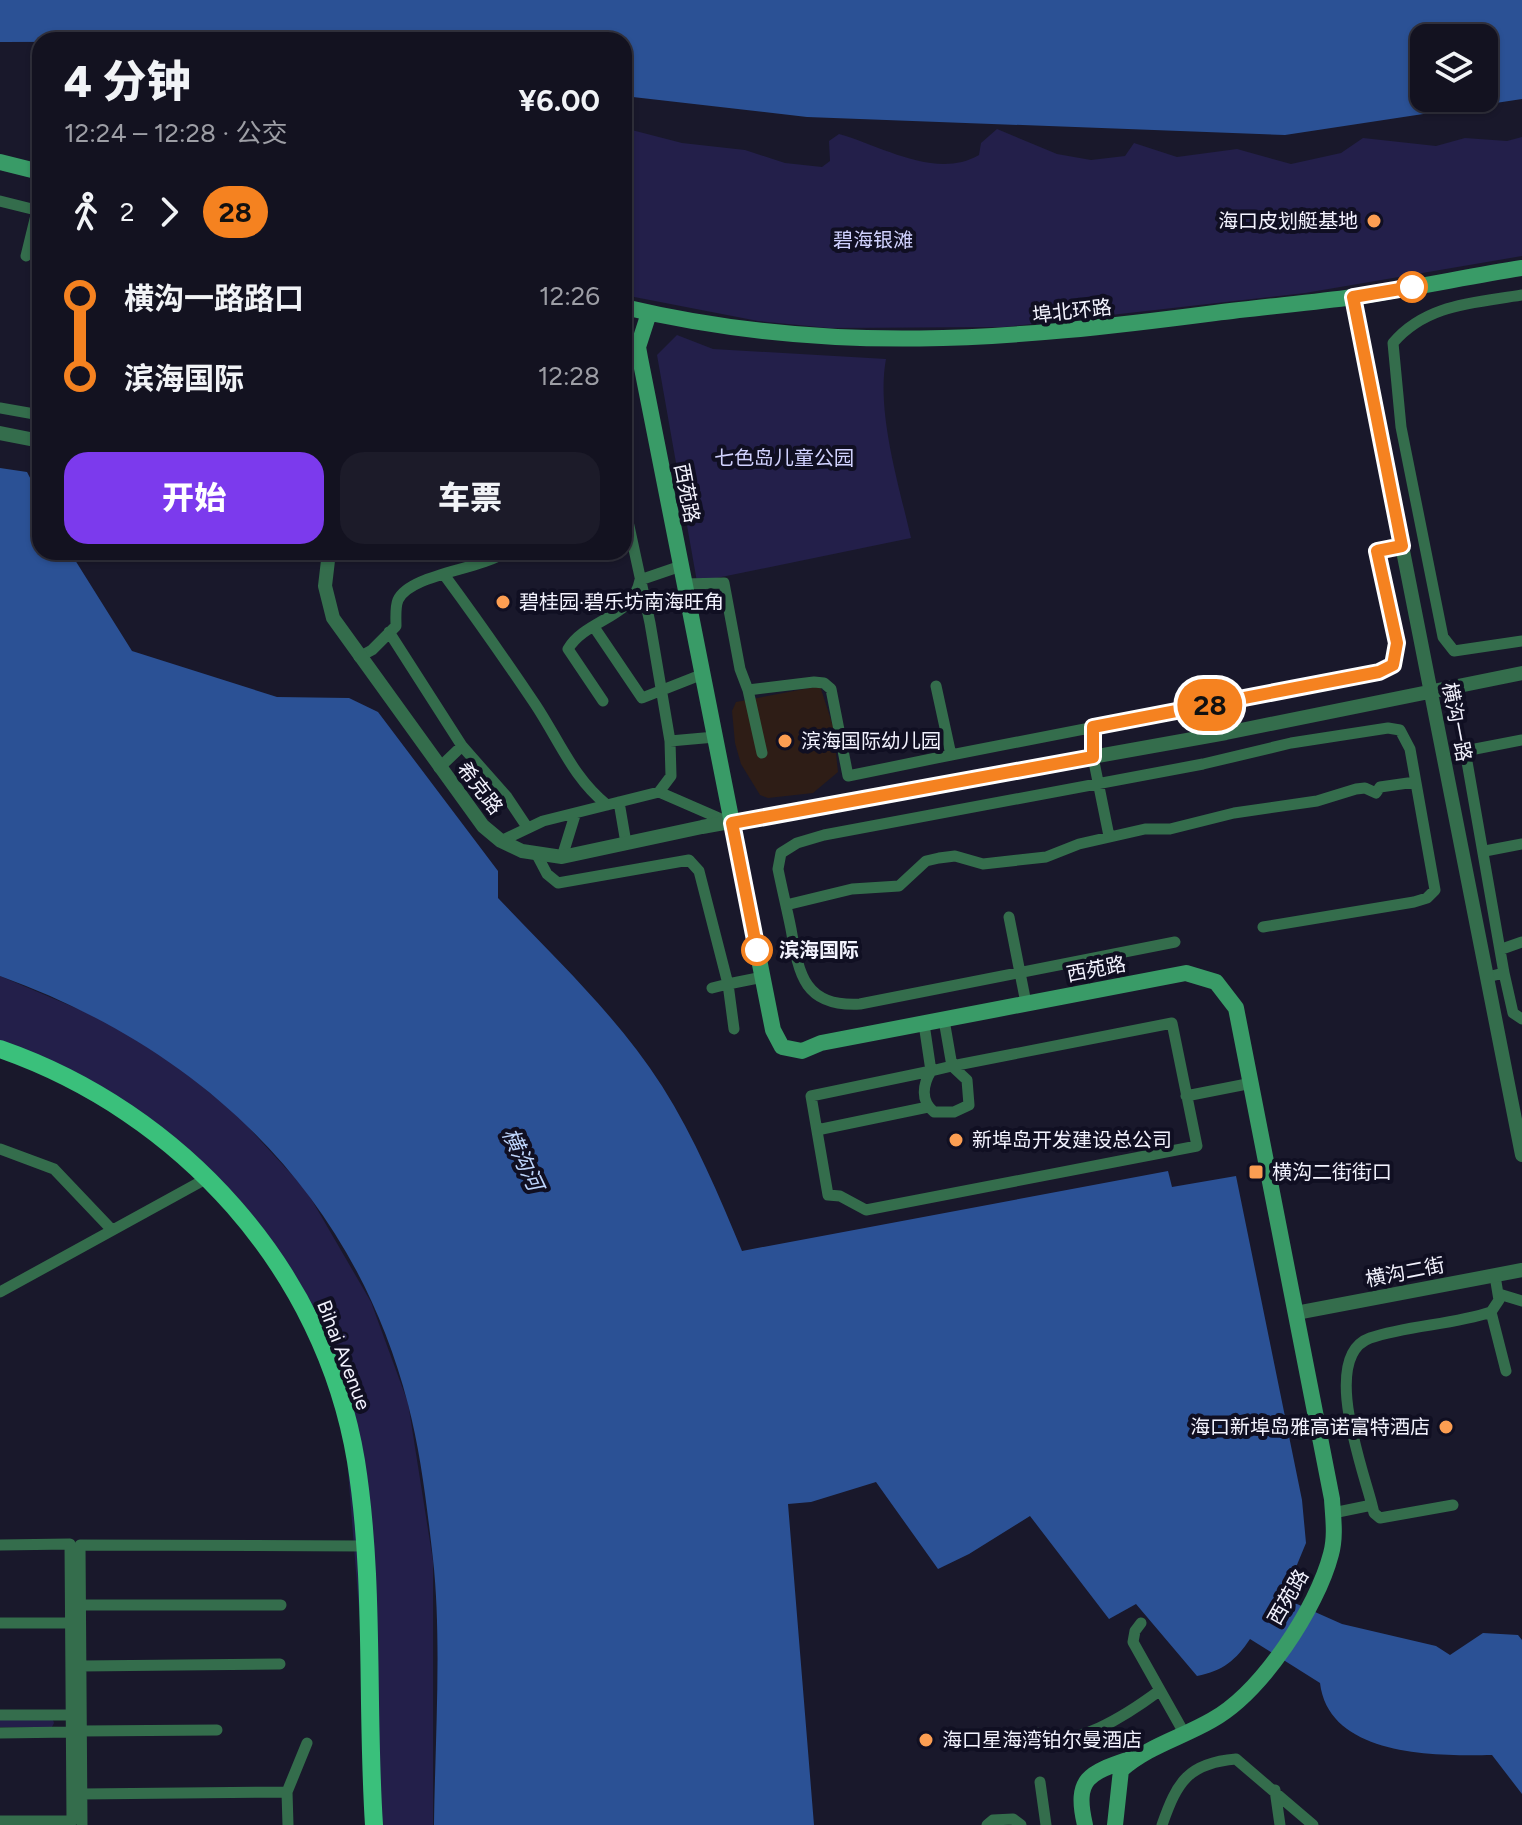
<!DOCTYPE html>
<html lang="zh">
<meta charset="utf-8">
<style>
:root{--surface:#131220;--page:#1c1b29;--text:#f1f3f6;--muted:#9d9ea5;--line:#32323e;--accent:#7c3aed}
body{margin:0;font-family:Figtree,"Noto Sans SC",sans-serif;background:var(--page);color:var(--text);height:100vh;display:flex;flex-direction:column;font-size:30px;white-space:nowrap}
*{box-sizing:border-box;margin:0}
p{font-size:26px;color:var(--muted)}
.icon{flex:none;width:44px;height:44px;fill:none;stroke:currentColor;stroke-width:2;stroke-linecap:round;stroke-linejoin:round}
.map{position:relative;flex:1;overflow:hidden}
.side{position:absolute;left:32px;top:32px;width:600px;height:528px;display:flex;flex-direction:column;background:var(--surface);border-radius:24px;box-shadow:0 2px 6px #0004,0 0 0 2px var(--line)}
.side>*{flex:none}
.badge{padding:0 16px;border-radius:26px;font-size:28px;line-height:52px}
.fabs{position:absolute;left:1410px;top:24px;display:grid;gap:16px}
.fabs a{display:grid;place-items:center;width:88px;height:88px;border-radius:16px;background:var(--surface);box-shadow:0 2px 6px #0004,0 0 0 2px var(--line);font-size:40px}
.map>.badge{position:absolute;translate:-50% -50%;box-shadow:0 0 0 4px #fff}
.legs{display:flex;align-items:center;gap:12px;height:88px;padding:0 32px;font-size:26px}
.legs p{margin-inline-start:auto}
.headline{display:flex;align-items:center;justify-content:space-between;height:136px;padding:0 32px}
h1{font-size:44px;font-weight:800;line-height:60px}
.button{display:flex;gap:16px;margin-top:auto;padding:16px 32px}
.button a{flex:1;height:92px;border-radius:24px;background:var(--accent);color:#fff;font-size:32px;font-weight:800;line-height:92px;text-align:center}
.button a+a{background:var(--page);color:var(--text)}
ul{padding:0 32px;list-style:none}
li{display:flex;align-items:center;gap:28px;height:80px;font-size:30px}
li i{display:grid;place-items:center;width:12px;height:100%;margin:0 10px;background:currentColor}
li i::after{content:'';width:20px;height:20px;margin:-10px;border:6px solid;border-radius:50%;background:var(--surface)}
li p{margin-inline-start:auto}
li:first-child i{background:linear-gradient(#0000 50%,currentColor 0)}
li:last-child i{background:linear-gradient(currentColor 50%,#0000 0)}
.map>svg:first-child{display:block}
.education{fill:#2e1d16}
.green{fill:#231f4a}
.water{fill:#2b5195;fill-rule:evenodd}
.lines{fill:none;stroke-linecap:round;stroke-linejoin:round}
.minor{stroke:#346d4c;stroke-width:11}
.tertiary{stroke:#346d4c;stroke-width:14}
.secondary{stroke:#399b67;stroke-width:16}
.primary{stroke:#3ac07b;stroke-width:18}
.line-1-casing{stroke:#fff;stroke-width:18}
.line-1{stroke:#f58220;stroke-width:12}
.poi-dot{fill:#fc9e52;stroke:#100f22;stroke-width:3}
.stop-1-dot{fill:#fff;stroke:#f58220;stroke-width:4}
.labels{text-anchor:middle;stroke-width:8;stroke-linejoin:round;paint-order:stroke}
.poi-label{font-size:20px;fill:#f2f2fd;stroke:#100f22;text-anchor:start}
.park-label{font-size:20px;fill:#d1d2fe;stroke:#100f22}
.street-label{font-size:20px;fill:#f2f2fd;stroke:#100f22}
.stop-label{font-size:20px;font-weight:bold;fill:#f2f2fd;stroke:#100f22;text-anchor:start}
.water-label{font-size:22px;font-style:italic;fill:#bed5fc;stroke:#100f22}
</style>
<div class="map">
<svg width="1522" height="1825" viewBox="0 0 1522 1825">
<rect width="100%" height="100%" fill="#19182b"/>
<path class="education" d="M820,686L833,726L838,772L813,793L768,798L760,795L741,764L735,743L732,711L736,702Z"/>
<path class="green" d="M624,128L682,143L745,150L785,163L822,167L830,161L829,141L839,134C882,146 936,180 979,155L981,143L997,129L1057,154L1091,160L1125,156L1134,143L1177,157L1237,149L1291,164L1341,153L1363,138L1436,146L1465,138L1507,141L1522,137V256L1305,293L1004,327L829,328L758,321L624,295Z
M677,335L713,349L886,359C876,412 899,485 911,538L697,582L657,355Z
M0,976L102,1019L134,1037L165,1056L238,1116L306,1190L371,1302L408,1403L433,1561V1825H376L343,1408L294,1291L180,1151L0,1049Z
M0,1719L53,1720L54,1723L52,1727H0Z"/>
<path class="water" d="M0,0H1522V99L1285,135L807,117L624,96V40L0,42ZM1424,38H1484V98H1424Z
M0,468L27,472L40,497V552H70L132,651L277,697L349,698L378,712L498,871V898C555,958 617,1016 662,1086C695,1138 719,1196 742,1251L1168,1171L1172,1187L1236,1176L1302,1500L1306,1543L1287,1589L1288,1600L1342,1624L1436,1646L1450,1655L1483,1633L1518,1635L1522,1640V1794L1492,1755C1436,1756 1329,1757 1320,1683L1250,1639C1236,1660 1223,1671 1197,1676L1136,1604L1109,1619L1030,1516L969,1554L938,1569L876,1482L811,1502L788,1504L814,1825H434C435,1741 442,1641 433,1559C427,1507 421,1454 408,1404C353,1192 202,1049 0,976Z"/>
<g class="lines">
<path class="minor" d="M0,201L40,211
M26,256L37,211
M1522,295C1474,303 1426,304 1393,343L1401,427L1443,637L1454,651L1522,641
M0,408L40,415
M624,503L650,623L670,741L715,737
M445,576C476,618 506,661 535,704C559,740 573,778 607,805
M684,584L724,583L740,669L748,690L814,682L824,683L831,689L848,776L951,755L936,686
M594,627L642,698L703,674
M389,632L462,746L507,797L527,827
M359,657L372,650L396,626C396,618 395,607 398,600C410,574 480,570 505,552
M748,690L762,753
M603,701L568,649C586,619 633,618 640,580L681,566
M1093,727V757L1109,836
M951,755L1387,670L1396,660L1397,643L1377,551L1402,546
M439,768L462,746
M659,792L728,822
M619,802L626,843
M501,841L543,821L659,792L671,776L670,741
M1485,851L1522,844
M537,855L547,874L558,883L689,860L699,871L728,984L763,977
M562,857L575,815
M786,905L852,889L899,886L926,861L939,858L955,856L983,864L1046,857L1079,844L1145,829H1170L1234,813L1317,801L1356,789L1365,788L1376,793L1380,787L1415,782
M1009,917L1026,1003
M1175,942L860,1004C804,1007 799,975 791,929C787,909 782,889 778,869L781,853L797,843L824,835L1203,764L1291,743L1388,728L1400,730L1410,749L1435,890L1427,898L1414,902L1263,927
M1502,949L1522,942
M1504,973L1466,756L1470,750L1522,740
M1487,977L1504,973L1513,1013L1522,1019
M712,988L728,984L734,1029
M924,1024L931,1071L811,1096L828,1195L840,1196L866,1210L1197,1146L1172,1023L952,1066L944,1020
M952,1066L967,1080L969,1105L954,1112H934C920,1101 923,1084 931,1071Z
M1186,1096L1252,1083
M817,1130L928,1107
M0,1149L54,1169L112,1230
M0,1292L202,1181
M1499,1294L1522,1301
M1491,1312L1506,1371
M1372,1505L1374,1513L1380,1518L1453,1505
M1333,1513L1372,1505C1363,1469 1320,1356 1370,1338C1408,1325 1452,1325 1491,1312L1499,1300L1495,1276
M0,1545L70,1544L72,1821H0
M81,1605H281
M0,1623H71
M1141,1623L1135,1631L1133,1642L1183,1731
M81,1666L280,1664
M0,1715H71
M81,1731L217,1730
M0,1733L72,1732
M1037,1733C1068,1755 1132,1711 1159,1691
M1040,1782L1046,1825
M1275,1790L1280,1825
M82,1794L287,1792
M82,1825L80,1545L364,1546
M288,1825L287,1792L307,1743
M987,1825L993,1820L1013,1819L1021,1825
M1162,1825C1177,1782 1188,1763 1236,1759L1313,1825"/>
<path class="tertiary" d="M1353,297L1522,1155
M0,433L40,441
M329,552L325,586L333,618L483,826L501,841L522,851L562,857L702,827L1226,733L1522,673
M1296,1313L1522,1270"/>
<path class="secondary" d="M0,162L40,172
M624,307C831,356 1008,340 1215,313C1262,307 1308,303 1354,297C1410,289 1466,277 1522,268
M649,313L638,347L640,358L773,1030L782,1047L802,1051L821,1043L1186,973L1216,982L1236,1008L1332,1499C1333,1517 1336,1536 1331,1554C1317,1608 1262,1692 1212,1720C1181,1738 1148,1746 1121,1770L1115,1825
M1085,1825C1074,1778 1089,1773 1130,1759"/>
<path class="primary" d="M0,1049C181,1112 324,1269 356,1461C375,1580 366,1704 374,1825"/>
</g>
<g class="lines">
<g class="line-1-casing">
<path id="line-1" d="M757,950L732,823L1093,757V727L1379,672L1393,665L1397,643L1377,551L1402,546L1353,297L1412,287"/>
</g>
<use href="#line-1" class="line-1"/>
</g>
<g class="poi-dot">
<circle cx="1374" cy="221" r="8"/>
<circle cx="503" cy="602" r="8"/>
<circle cx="785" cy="741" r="8"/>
<circle cx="956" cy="1140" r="8"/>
<rect x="1248" y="1164" width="16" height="16" rx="4"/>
<circle cx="1446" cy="1427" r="8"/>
<circle cx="926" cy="1740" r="8"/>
</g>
<g class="stop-1-dot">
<circle cx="1412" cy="287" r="14"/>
<circle cx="757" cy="950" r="14"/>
</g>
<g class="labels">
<g class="poi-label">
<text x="1358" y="228" text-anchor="end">海口皮划艇基地</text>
<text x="519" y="609">碧桂园·碧乐坊南海旺角</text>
<text x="801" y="748">滨海国际幼儿园</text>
<text x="972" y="1147">新埠岛开发建设总公司</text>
<text x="1272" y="1179">横沟二街街口</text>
<text x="1430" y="1434" text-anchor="end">海口新埠岛雅高诺富特酒店</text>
<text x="942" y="1747">海口星海湾铂尔曼酒店</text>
</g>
<g class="park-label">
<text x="873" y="247">碧海银滩</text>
<text x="784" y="465">七色岛儿童公园</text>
</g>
<g class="street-label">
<text transform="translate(1072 311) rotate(-6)" y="7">埠北环路</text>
<text transform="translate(687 493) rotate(79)" y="7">西苑路</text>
<text transform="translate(1457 722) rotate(79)" y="7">横沟一路</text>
<text transform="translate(480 788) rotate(52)" y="7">希克路</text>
<text transform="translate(1096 969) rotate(-11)" y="7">西苑路</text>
<text transform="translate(1405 1272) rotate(-11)" y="7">横沟二街</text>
<text transform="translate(344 1355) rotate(69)" y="7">Bihai Avenue</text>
<text transform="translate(1288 1597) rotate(-60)" y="7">西苑路</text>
</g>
<g class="stop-label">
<text x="779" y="957">滨海国际</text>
</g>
<g class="water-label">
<text transform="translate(523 1159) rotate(65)" y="8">横沟河</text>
</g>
</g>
</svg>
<div class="fabs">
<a><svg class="icon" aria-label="layers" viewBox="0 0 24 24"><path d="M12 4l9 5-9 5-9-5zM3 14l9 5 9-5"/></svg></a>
</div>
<b class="badge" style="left:1210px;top:705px;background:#f58220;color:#111">28</b>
<section class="side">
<div class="headline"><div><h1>4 分钟</h1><p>12:24 – 12:28 · 公交</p></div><b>¥6.00</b></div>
<div class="legs"><svg class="icon" aria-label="walk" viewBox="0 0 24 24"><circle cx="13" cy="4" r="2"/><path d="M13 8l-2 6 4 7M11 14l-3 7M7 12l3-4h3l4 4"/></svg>2<svg class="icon" aria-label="forward" viewBox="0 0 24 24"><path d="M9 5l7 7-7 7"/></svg><b class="badge" style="background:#f58220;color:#111">28</b></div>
<ul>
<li><i style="color:#f58220"></i><b>横沟一路路口</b><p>12:26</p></li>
<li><i style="color:#f58220"></i><b>滨海国际</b><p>12:28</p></li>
</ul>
<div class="button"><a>开始</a><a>车票</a></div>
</section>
</div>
